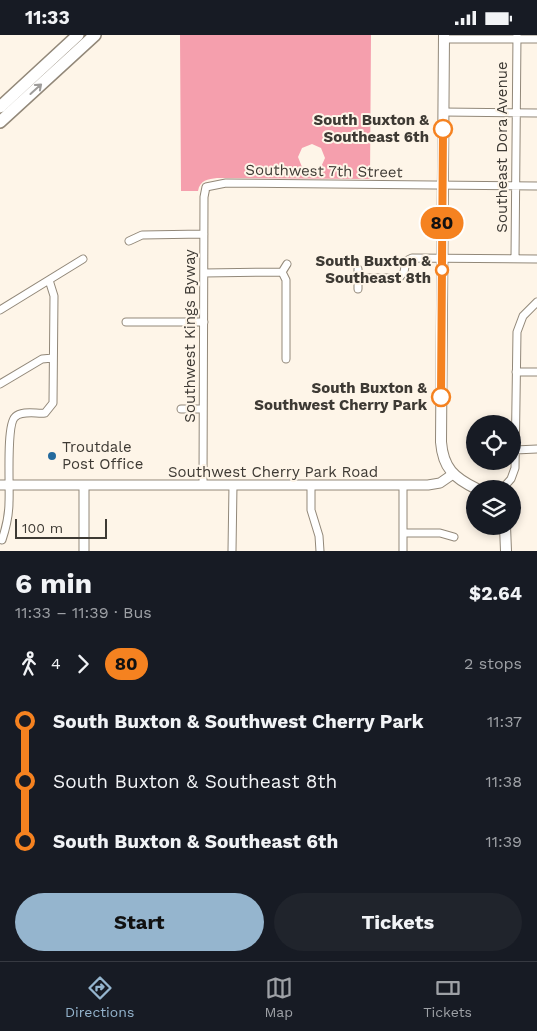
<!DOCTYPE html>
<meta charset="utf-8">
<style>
:root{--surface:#171b24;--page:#20242c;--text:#f1f3f6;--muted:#9ea1a6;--line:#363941;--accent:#95b5ce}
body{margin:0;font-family:"Work Sans",sans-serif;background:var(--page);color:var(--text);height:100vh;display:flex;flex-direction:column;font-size:19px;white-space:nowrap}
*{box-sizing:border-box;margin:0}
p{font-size:16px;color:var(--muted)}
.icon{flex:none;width:28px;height:28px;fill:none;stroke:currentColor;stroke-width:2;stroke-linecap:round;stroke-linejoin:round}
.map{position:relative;height:516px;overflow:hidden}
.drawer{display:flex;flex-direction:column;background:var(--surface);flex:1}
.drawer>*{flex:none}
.badge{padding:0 10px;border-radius:16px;font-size:18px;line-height:32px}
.buttons{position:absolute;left:466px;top:380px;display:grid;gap:10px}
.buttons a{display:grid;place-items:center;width:55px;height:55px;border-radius:50%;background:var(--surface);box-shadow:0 2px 8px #0003;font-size:25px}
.scale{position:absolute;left:15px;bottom:12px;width:92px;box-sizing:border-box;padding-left:5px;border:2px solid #3e3a34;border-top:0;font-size:14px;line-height:18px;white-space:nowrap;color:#3e3a34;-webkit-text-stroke:4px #fef5e8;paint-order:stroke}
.map>.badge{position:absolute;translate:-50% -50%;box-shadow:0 0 0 2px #fff}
.legs{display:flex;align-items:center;gap:8px;height:55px;padding:0 15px;font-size:16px}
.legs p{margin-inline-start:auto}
.summary{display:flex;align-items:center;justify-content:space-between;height:85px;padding:0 15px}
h1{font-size:28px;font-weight:700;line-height:38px}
.button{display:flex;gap:10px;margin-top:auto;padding:10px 15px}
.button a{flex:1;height:58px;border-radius:30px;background:var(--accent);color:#111;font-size:20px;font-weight:700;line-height:58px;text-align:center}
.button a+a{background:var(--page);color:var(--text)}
ul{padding:0 15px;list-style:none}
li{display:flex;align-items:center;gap:18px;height:60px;font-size:19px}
li i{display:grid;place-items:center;width:8px;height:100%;margin:0 6px;background:currentColor}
li i::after{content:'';width:12px;height:12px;margin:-6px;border:4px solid;border-radius:50%;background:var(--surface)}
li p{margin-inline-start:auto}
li:first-child i{background:linear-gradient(#0000 50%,currentColor 0)}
li:last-child i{background:linear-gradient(currentColor 50%,#0000 0)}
.status{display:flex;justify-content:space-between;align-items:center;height:35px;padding:0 25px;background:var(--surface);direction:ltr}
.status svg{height:14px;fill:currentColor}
.tabs{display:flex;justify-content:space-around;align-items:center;height:70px;border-top:1px solid var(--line);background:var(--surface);font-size:14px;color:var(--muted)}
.tabs a{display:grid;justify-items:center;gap:2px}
.tabs .on{color:var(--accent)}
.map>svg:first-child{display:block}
.forest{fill:#f59fad;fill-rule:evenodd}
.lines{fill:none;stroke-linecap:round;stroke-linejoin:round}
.minor-casing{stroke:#928879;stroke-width:9}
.tertiary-casing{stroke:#928879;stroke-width:11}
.secondary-casing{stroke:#928879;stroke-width:12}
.primary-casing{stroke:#928879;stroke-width:14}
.minor{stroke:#fff;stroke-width:7}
.tertiary{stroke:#fff;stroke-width:9}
.secondary{stroke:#fff;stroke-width:10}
.primary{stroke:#fff;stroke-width:11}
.oneway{stroke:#9e9c9a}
.line-1-casing{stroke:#fff;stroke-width:11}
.line-1{stroke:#f58220;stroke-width:8}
.stop-1-dot{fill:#fff;stroke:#f58220;stroke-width:2.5}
.poi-dot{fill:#246a9e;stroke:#fef5e8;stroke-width:2}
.labels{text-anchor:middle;stroke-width:4;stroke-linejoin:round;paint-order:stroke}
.stop-label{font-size:15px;font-weight:bold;fill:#3e3a34;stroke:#fef5e8;text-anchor:end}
.street-label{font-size:15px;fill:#3e3a34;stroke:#fef5e8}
.poi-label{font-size:15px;fill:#3e3a34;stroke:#fef5e8;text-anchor:start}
</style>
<div class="status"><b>11:33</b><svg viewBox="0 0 49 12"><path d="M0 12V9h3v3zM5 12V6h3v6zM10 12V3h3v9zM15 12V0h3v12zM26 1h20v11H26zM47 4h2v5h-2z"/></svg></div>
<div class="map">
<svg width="537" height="516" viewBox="0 0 537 516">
<rect width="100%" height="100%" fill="#fef5e8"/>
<path class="forest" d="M180,0H371L370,144L217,143C208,144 200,145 198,156H181ZM312,109L321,113L325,123L321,132L312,136L302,132L298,122L302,113Z"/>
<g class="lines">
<g class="minor-casing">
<path id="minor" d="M444,4H537
M443,77L537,78
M129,206L142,200L204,199
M515,224L517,0
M358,234V254
M282,237L286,245V324
M282,237L287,229
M204,238L282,237
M358,243H399L404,237L406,226L412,223L537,224
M0,275L83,224
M126,287H204
M516,337H537
M0,349L42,324L53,323
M181,374H203
M515,415L537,414
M203,450L204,162L206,152L226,148L537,151
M311,450V475L319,501L320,516
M502,454L511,444L515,433L517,297L523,281L537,267
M403,498H440L454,502
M2,505C6,493 9,480 9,467C10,452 6,390 15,382C22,375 37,379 45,378L53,368L54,261L49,245
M232,516L233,450
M403,516V450"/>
</g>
<g class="tertiary-casing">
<path id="tertiary" d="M0,450H428L440,448L453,439
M84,516V451"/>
</g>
<g class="secondary-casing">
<path id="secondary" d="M444,0L441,407C443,433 454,443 477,454
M505,491L506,516"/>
</g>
<g class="primary-casing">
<path id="primary" d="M0,72L78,0
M0,87L95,0"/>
</g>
<use href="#minor" class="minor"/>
<use href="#tertiary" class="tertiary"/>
<use href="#secondary" class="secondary"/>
<use href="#primary" class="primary"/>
</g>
<defs><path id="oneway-shaft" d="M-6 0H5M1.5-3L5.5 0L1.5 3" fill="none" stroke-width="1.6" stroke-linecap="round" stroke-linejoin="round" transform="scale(1.25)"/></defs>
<use class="oneway" href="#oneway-shaft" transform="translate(36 54) rotate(-42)"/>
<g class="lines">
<g class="line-1-casing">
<path id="line-1" d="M441,362L443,94"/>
</g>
<use href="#line-1" class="line-1"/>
</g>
<g class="stop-1-dot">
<circle cx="443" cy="94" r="9"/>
<circle cx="442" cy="235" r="6"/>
<circle cx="441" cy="362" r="9"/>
</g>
<circle class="poi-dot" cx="52" cy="421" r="5"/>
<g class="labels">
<g class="stop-label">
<text x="429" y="90">South Buxton &amp;<tspan x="429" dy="17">Southeast 6th</tspan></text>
<text x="431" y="231">South Buxton &amp;<tspan x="431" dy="17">Southeast 8th</tspan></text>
<text x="427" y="358">South Buxton &amp;<tspan x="427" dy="17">Southwest Cherry Park</tspan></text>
</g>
<g class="street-label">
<text transform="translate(502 112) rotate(-90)" y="5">Southeast Dora Avenue</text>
<text transform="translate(324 136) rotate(1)" y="5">Southwest 7th Street</text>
<text transform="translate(190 301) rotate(-90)" y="5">Southwest Kings Byway</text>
<text x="273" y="442">Southwest Cherry Park Road</text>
</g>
<g class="poi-label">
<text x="62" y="417">Troutdale<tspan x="62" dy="17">Post Office</tspan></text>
</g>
</g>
</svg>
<div class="buttons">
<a><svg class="icon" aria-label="locate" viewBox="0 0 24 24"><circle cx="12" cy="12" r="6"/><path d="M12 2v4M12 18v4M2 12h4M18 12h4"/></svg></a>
<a><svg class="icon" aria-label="layers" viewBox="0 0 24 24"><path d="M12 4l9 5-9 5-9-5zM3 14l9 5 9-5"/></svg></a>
</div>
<div class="scale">100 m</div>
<b class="badge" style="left:442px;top:188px;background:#f58220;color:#111">80</b>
</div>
<section class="drawer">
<div class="summary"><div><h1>6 min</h1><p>11:33 – 11:39 · Bus</p></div><b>$2.64</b></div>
<div class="legs"><svg class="icon" aria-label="walk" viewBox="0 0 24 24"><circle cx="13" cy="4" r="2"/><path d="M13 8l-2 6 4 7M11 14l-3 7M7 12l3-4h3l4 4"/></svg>4<svg class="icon" aria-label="forward" viewBox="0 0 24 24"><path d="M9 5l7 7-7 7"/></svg><b class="badge" style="background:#f58220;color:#111">80</b><p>2 stops</p></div>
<ul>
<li><i style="color:#f58220"></i><b>South Buxton &amp; Southwest Cherry Park</b><p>11:37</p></li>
<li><i style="color:#f58220"></i><span>South Buxton &amp; Southeast 8th</span><p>11:38</p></li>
<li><i style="color:#f58220"></i><b>South Buxton &amp; Southeast 6th</b><p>11:39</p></li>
</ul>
<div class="button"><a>Start</a><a>Tickets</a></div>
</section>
<nav class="tabs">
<a class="on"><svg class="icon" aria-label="directions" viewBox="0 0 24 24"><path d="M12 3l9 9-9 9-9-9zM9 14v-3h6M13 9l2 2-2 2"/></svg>Directions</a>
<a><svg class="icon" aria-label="map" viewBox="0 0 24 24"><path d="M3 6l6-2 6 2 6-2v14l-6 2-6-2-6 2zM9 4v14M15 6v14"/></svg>Map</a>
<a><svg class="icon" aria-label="tickets" viewBox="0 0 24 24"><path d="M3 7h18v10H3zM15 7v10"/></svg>Tickets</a>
</nav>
